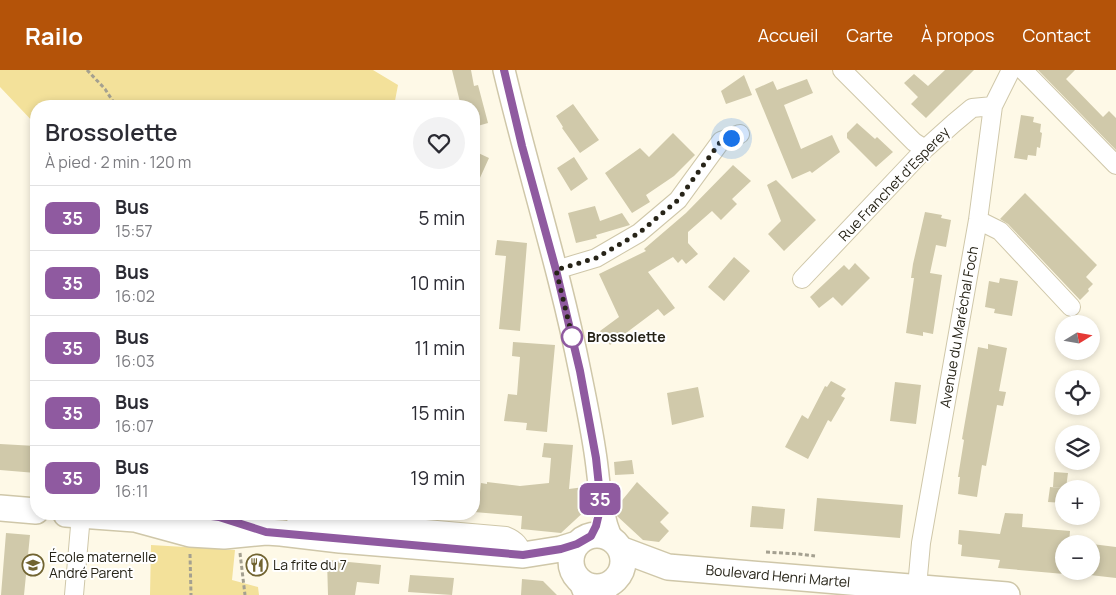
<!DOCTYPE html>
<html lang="fr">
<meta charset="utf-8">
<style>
:root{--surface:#fff;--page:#f2f2f3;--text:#2b2b33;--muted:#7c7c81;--line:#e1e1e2;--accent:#b45309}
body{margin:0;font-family:Manrope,sans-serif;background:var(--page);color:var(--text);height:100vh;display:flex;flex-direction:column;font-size:19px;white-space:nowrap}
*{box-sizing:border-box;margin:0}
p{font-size:16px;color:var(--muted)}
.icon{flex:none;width:28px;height:28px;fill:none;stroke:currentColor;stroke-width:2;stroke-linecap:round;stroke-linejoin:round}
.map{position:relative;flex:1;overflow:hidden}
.panel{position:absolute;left:30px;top:30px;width:450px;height:420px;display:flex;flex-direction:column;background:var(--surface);border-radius:20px;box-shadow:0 2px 8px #0003}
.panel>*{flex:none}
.badge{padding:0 10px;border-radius:8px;font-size:18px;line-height:32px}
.needle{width:32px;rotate:79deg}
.buttons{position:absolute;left:1055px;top:245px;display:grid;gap:10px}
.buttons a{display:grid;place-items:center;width:45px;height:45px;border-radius:50%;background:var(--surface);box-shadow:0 2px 8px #0003;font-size:25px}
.you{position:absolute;width:25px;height:25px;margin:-12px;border:4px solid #fff;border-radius:50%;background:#1a73e8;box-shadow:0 0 0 8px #1a73e833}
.map>.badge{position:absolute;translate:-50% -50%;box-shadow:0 0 0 2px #fff}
.round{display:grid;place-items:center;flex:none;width:52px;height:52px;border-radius:26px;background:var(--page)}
.summary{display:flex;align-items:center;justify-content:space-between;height:85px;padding:0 15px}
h1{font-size:24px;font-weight:600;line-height:38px}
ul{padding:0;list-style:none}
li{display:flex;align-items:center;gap:15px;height:65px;padding:0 15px;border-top:1px solid var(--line)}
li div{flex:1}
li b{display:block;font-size:19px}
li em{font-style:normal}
li .badge{min-width:55px;font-weight:700;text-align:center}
header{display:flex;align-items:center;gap:30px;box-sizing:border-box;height:70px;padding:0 25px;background:var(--accent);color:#fff}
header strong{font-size:24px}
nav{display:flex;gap:28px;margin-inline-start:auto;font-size:18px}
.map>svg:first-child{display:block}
.green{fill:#f3e19a}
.building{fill:#d0c9aa}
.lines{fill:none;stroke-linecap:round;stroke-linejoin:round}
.minor-casing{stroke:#cfc7a9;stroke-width:20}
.tertiary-casing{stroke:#cfc7a9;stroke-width:24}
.secondary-casing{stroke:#cfc7a9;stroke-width:28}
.path{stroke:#a4a090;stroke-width:3;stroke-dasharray:4 2.5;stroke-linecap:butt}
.minor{stroke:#fff;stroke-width:18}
.tertiary{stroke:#fff;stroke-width:21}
.secondary{stroke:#fff;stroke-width:25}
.line-casing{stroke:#fff;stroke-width:11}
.line{stroke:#8f5aa0;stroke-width:8}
.walk{stroke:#272418;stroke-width:5;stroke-dasharray:0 9}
.stop-dot{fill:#fff;stroke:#8f5aa0;stroke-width:2.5}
.labels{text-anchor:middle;stroke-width:4;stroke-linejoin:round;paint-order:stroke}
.street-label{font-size:14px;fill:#272418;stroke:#fff}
.stop-label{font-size:14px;font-weight:bold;fill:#272418;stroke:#fff;text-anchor:start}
.poi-label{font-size:14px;fill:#272418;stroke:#fff;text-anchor:start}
</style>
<header>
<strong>Railo</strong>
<nav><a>Accueil</a><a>Carte</a><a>À propos</a><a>Contact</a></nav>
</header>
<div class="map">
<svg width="1116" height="525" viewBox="0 0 1116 525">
<rect width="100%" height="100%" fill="#fef9e7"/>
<path class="green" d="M0,0H373L398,15L394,36H36V55L0,17Z
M151,475L235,480L232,510L258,517L259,525H150Z"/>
<path class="building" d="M452,0H471L474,16L478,15L488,53L474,57V36H461Z
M945,0H974L926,48L911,34L918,27L904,13L914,4L928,16Z
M1038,0H1075L1066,9L1103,47L1109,41L1116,48V80Z
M744,5L752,25L726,34L721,21Z
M807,9L813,23L784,35L801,79L832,65L840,82L812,103L810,101L792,109L755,19L773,11L777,20Z
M573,34L599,70L580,83L562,58L563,57L556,46Z
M1021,45L1034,47L1033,52L1041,54L1040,62L1042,63L1040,78L1037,77L1036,86L1028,85L1027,90L1014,88Z
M857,53L875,69L877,67L893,82L876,97L847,68V63Z
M673,63L695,85L674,106L646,125L650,132L632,143L605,103L640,78L649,87Z
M474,81L489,88L474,121Z
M574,87L588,109L571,121L557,98Z
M733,95L751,111L732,129L737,134L721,150L712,141L688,162V173L698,184L686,194L682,189L678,193L673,187L648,202L675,238L664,246L658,239L610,275L600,261L619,247L599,204L646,181L644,179L686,143Z
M776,110L816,150L784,181L768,164L781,151L767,115Z
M1025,123L1097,195L1086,207L1093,214L1088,219L1089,221L1080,230L1008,154L1000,149Z
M595,136L600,151L622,143L630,155L596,165L597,168L576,173L568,143Z
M925,142L942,145L941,148L951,150L946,177L936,175L930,203L942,205L933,264L923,262V266L906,263L914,208H911L913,194Z
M497,170L527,173L520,261L499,259L506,186L495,185Z
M734,187L750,201L724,231L708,217Z
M855,193L870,208L842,236L833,227L819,238L810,227L844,195L849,200Z
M1000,208L1018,211L1012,246L994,243L995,239L985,237L989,211L999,213Z
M513,272L555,275L547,362L526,360L527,353L504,351L508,324L517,325L520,287L512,286Z
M988,274L1007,278L999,321L1006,322L1003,336L997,335L986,396L982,395L977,427L958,424L960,407H958L964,370L962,369L978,277L988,279Z
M831,311L846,319L841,326L845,328L831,352L828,350L808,389L785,377L802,345L808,349L825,316L827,317Z
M895,312L921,315L916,354L890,351Z
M698,317L704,347L672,355L667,323Z
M544,373L573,375L569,419L584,417L587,439L561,463L521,459L522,446L474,442V422H480L481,413L487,414V412L520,416L549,413L551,388L542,387Z
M0,374L36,376V403L0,400Z
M632,390L634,404L615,405L614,392Z
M1054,402L1068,403L1066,418L1053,417Z
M637,412L669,443L660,452L669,461L659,472L643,470L617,446L615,439Z
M1050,417L1064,418V433L1048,432Z
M817,428L903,435L900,468L814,461Z
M752,436L785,439L783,459L750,457Z
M1005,443L1023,444L1022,457L1070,461L1069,474H1064V504L998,498L1000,490L961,486L962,475L958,474L959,460L1000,464Z
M6,463L30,465L24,525H1Z
M1092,474L1116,477V508L1090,505Z
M327,490L381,495L379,514L357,512L355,525H328Z
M410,505L454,508L452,525L408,522Z
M522,509L543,511L557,525H521Z"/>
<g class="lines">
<g class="minor-casing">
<path id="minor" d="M842,0L914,72L925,79
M1023,0L1116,95
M978,150L1000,161L1071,237
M556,200L596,188L639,163L678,130L721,71L740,64
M802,209L925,79L954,53L972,38L993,36
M292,464L298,448L506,466C516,470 520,475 523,485
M917,517L921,473L978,150L993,36L1011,0
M74,525L81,445"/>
</g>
<g class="tertiary-casing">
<path id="tertiary" d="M504,0C528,101 560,201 580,302C586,331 592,360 596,389C600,418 600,441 612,470
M579,510L585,525
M604,525L610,514"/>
</g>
<g class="secondary-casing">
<path id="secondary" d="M0,438L36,441
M66,444L135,449L190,464L224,466L266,462L281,463L340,470L523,485L561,479L577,474
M196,444L219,447L254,458
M571 491a26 26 0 1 1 52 0a26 26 0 1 1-52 0Z
M620,479L668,497L1007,525"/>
</g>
<path class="path" d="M87,0L105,19L116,36
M766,482L799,484L815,486
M240,483L245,525
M190,484L191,525"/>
<use href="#minor" class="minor"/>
<use href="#tertiary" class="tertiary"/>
<use href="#secondary" class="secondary"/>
</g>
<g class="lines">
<g class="line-casing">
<path id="line" d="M196,444L219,447L266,462L523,485L561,479L577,474L591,466L596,456L601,435L596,388L580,301L556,200L522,76L504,0"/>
</g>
<use href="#line" class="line"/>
<path class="walk" d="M572,267L573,270L556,200L596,188L639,163L678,130L721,71L731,68"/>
</g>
<defs>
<g id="school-ring" transform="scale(1.125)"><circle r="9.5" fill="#fff" stroke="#716431" stroke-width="1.5"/><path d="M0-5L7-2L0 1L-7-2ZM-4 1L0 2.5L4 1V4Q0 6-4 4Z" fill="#716431"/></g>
<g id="restaurant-ring" transform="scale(1.125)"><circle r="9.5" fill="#fff" stroke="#716431" stroke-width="1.5"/><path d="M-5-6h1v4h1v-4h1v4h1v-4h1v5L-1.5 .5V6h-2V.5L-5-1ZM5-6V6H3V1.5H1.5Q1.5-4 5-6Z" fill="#716431"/></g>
</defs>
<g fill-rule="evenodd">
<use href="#school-ring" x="33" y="495"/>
<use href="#restaurant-ring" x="257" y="495"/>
</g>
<circle class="stop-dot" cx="572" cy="267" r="10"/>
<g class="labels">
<g class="street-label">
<text transform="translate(894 114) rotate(-46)" y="5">Rue Franchet d'Esperey</text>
<text transform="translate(959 257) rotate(-80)" y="5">Avenue du Maréchal Foch</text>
<text transform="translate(778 506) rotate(5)" y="5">Boulevard Henri Martel</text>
</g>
<g class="stop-label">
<text x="587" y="272">Brossolette</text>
</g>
<g class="poi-label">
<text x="49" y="492">École maternelle<tspan x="49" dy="16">André Parent</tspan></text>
<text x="273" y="500">La frite du 7</text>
</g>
</g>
</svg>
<div class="buttons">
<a><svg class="needle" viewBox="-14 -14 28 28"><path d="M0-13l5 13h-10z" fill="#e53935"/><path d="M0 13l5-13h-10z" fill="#7c7c81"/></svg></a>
<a><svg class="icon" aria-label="locate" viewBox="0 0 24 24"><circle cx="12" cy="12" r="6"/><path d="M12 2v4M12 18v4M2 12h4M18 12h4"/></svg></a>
<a><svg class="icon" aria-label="layers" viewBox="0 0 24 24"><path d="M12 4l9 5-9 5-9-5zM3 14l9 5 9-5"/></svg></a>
<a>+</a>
<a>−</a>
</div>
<div class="you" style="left:731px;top:68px"></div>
<b class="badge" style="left:600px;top:429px;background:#8f5aa0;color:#fff">35</b>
<section class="panel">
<div class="summary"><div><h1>Brossolette</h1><p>À pied · 2 min · 120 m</p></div><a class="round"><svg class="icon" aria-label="heart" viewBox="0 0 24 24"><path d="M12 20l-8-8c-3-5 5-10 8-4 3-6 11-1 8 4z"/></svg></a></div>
<ul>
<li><span class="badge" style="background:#8f5aa0;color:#fff">35</span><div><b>Bus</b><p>15:57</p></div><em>5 min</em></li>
<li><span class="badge" style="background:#8f5aa0;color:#fff">35</span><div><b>Bus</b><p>16:02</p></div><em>10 min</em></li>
<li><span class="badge" style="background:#8f5aa0;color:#fff">35</span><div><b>Bus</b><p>16:03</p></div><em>11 min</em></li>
<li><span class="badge" style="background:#8f5aa0;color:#fff">35</span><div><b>Bus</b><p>16:07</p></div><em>15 min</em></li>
<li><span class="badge" style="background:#8f5aa0;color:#fff">35</span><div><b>Bus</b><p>16:11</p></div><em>19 min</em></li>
</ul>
</section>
</div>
